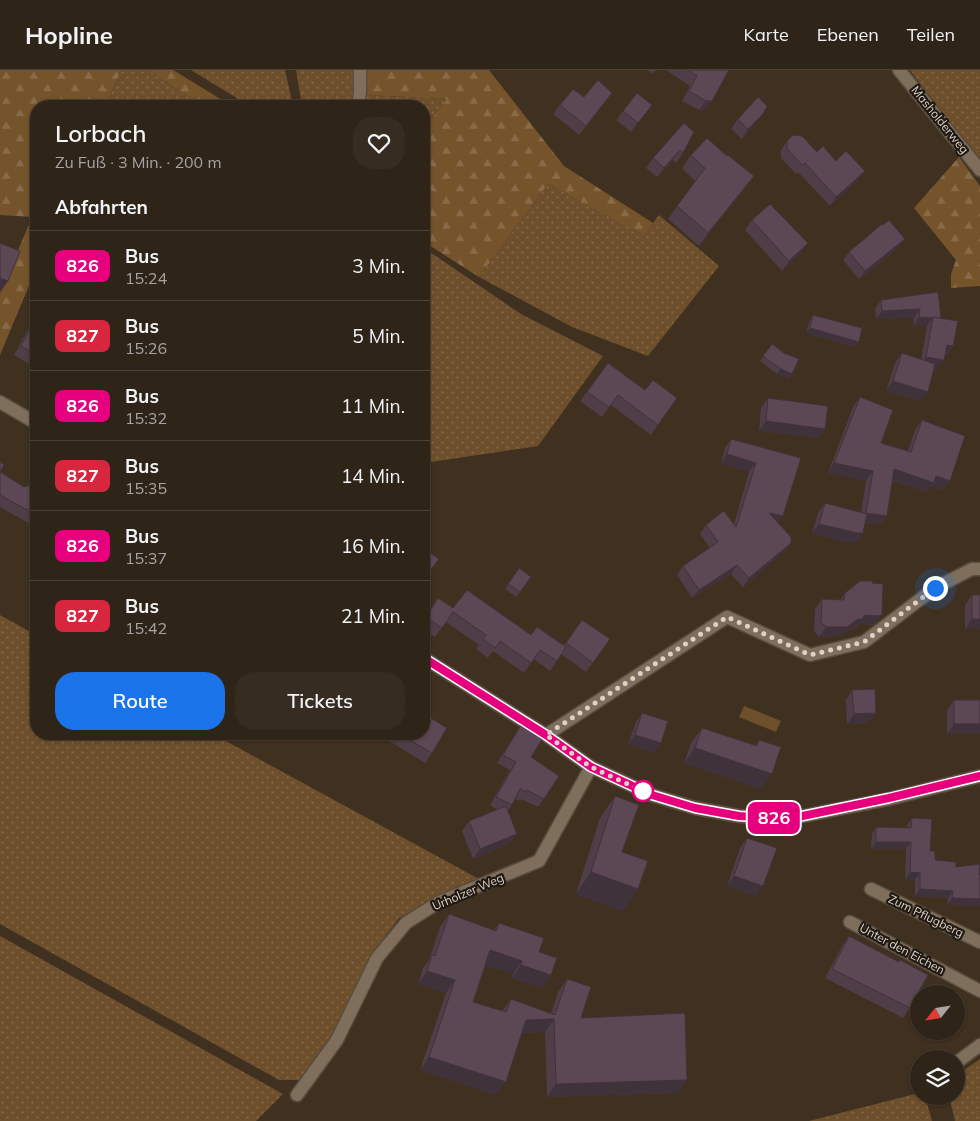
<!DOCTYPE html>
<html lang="de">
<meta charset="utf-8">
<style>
:root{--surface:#2f2418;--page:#372c21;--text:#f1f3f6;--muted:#a7a4a2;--line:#4a4137;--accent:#1a73e8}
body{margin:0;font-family:Mulish,sans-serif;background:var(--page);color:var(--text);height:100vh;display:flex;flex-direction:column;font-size:19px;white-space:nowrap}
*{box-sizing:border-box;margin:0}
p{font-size:16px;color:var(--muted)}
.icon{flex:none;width:28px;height:28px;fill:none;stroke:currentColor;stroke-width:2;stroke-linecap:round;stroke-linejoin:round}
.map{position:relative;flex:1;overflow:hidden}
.details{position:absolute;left:30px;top:30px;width:400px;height:640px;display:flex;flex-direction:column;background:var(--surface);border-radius:20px;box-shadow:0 1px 4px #0004,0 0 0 1px var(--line)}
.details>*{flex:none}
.badge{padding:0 10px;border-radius:8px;font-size:18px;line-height:32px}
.needle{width:32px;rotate:240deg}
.fabs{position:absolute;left:910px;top:915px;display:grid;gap:10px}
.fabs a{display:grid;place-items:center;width:55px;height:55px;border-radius:50%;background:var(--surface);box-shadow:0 1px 4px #0004,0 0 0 1px var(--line);font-size:25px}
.you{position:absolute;width:25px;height:25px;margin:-12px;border:4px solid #fff;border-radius:50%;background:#1a73e8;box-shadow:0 0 0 8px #1a73e833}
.map>.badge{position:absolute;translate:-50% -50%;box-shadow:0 0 0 2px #fff}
h2{padding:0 25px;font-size:19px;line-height:45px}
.round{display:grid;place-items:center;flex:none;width:52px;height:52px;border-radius:20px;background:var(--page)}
.headline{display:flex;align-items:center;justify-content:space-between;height:85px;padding:0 25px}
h1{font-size:24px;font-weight:600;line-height:38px}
.action{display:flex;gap:10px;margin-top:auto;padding:10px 25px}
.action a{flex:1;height:58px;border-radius:20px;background:var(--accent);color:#fff;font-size:20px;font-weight:600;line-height:58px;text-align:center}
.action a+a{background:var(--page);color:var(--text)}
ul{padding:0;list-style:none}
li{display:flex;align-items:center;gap:15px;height:70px;padding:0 25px;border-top:1px solid var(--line)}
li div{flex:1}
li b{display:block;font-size:19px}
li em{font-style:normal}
li .badge{min-width:55px;font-weight:700;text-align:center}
header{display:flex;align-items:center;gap:30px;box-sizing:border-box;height:70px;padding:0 25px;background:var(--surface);border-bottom:1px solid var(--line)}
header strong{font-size:24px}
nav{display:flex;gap:28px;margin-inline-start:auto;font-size:18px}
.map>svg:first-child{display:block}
.grass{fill:url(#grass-dots)}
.forest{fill:url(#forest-firs)}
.green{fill:#6e4f2c}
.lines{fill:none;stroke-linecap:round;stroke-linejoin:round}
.street-casing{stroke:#584c3e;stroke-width:15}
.secondary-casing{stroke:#584c3e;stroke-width:15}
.street{stroke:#7f6e5c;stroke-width:12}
.secondary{stroke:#7f6e5c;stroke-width:12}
.wall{fill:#4f3d48}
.shaded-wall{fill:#40323b}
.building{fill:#5c4754;stroke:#40323b}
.line-casing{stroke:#fff;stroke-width:11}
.line{stroke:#e6007e;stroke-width:8}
.walk{stroke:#dcd2c8;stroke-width:5;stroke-dasharray:0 9}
.stop-dot{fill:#fff;stroke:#e6007e;stroke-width:2.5}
.labels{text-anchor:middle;stroke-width:4.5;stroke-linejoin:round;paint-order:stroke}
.street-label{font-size:12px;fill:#dcd2c8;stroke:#201a12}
</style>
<header>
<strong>Hopline</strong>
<nav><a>Karte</a><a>Ebenen</a><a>Teilen</a></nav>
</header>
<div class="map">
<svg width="980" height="1051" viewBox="0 0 980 1051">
<defs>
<pattern id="grass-dots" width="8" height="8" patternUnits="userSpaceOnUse" patternTransform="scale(1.25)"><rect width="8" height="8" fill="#6e4f2c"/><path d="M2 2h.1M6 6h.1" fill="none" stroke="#826749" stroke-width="1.8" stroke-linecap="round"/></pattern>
<pattern id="forest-firs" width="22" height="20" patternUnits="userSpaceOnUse" patternTransform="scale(1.25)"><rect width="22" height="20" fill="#75532b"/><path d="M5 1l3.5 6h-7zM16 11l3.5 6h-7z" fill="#886b48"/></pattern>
</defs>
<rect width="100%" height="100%" fill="#3f3020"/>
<path class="grass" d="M121,0H149L202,36H106Z
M191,0H285L293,36H250Z
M296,0H354V36H302Z
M910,0H980V89L976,88Z
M365,25L448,29L424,60V36H364Z
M548,114L645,164L659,145L719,196L648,286L572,257L479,207Z
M424,178L521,244L603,286L538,376L424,393Z
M0,545L36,565V664H213L479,809L399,848L372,884L332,966L301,1010H279L0,854Z
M0,866L283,1024L256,1051H0Z
M980,989V1051H955L949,1026H956V1006Z
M919,1023V1026H925L932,1051H809Z"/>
<path class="forest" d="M0,0H121L106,36H36V199L0,285V223L32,147L0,145Z
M149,0H173L232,36H202Z
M364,0H489L564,96L653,153L645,165L548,114L479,207L424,172V60L447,29L365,25Z
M959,87L980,116V216L951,218V204L956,190L914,138Z"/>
<path class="green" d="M744,636L781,651L776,662L739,647Z"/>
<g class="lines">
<g class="street-casing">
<path id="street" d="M899,0L980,100
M358,36L360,22V0
M546,665L727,547L810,585L864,572L935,518L972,499H980
M871,819L980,872
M850,852L980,921
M956,993L980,975
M297,1025L337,970L377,888L406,853L439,832L539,791L591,697"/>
</g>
<g class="secondary-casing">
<path id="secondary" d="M0,332L36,353
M424,588L546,665L591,697L652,725L695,738L739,746L788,749L889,729L980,706"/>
</g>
<use href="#street" class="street"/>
<use href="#secondary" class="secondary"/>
</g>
<path class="wall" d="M648,0H656L653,4Z
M666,0H729L712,31L705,40H699L682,31L690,16Z
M584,27L605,32L579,65L553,44L560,35Z
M652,35L631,62L616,50L623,41Z
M738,49L756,53L742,69L731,59Z
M684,53L683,83L676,93L673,90L657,107L646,98L653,88Z
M787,71L817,82L836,91L858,110L830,136L798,102L796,104L781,88V80Z
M691,85L727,86L754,106L745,118L699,176L668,149L695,111L682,98Z
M752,150L801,183L782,201L745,160Z
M899,177L859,209L843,190L849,182Z
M938,222L940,248L953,276L947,285H945L937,300L934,299L921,331L886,321L895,293L902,283L921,290L927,256H913L914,248L876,249L875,239L881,230Z
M813,245L859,272L855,277L806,263L810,250Z
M34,251L36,252V298L14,285L27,261Z
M772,274L792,304L789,309L777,304L760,291Z
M645,320L677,328L651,365L611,335L602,347L580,331L587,322Z
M860,327L881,373L908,381L915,360L922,350L943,420L931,416L927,422L893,411L880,455L865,453L863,463L856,473H850L812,463L818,443L825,433L861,443L866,411L828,403L853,337Z
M768,328L819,368L759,361L761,338Z
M731,369L801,388L783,446L778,453L791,473L785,481L743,517L731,504L692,528L677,505L683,496L710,478L700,464L706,455L734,454L749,402L721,393L725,378Z
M0,392V402L24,417L36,413V449L32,455L0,437Z
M519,498L531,507L516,527L505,519Z
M872,513L882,544L875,553L873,555L860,554L856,559H851L840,566L819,567L814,561L815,539L822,529L840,530L845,523Z
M972,525L980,559H965V535Z
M438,528L453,538L531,565L564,575L582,550L610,569L586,602L561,584L550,601L534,589L524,603L493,581L488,588L476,579L479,575L446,552L435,567L424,560V549Z
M852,620L869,653L847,654L846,630Z
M954,630H980L947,664V640Z
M642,643L654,683L628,674L636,652Z
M521,655L531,687L559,706L538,737L521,729L520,731L515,729L508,741L510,774L473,789L462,761L469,751L498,740L490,735L510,700L497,693Z
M702,658L755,676L759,670L761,719L684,693L691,673Z
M389,664H424L432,683L425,693L386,669Z
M615,726L622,782L623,841L576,824L600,748Z
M912,748L935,790L980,805V836L947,835L948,828L915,826V810H905L906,779H871L872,764L876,757L907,758V755Z
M747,768L756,826L727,816L740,778Z
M449,844L494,860L499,853L539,882L542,918L512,908L513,904L486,895L473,932L502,941L511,929L551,943L558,922L567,909L581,948L687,1010L678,1023L547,1027L545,962L522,963L496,1025L420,1000L446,923L418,914L423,898L429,890L440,857Z
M849,866L910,938L903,948L825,908L842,876Z"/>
<path class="shaded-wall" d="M706,31H712L705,40H699Z
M652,35L645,45L631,62Z
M763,44L756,53L742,69L748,59Z
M680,80L673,90L657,107L664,98Z
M865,101L858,110L830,136L836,127Z
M754,106L745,118L699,176L708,163Z
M905,169L899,177L859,209L865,201Z
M808,173L801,183L782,201L789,191Z
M0,208L8,211L1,221L0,220Z
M920,239L914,248L876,249L882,241Z
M919,247L933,248L927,256H913Z
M810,258L859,272L855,277L806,263Z
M947,275L953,276L947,285L940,284Z
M926,287L944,290L937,300L920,296Z
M781,299L792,304L789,309L777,304Z
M893,311L928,322L921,331L886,321Z
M766,351L825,359L819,368L759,361Z
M727,384L756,393L749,402L721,393Z
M834,393L873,401L866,411L828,403Z
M894,399L936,406L950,411L943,420L931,416L927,422L888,409Z
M769,443L783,446L777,455Z
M866,443L887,446L880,455L859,452Z
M819,454L863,463L856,473H850L812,463Z
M791,473L785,481L743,517L749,508Z
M737,495L731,504L692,528L699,520Z
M882,544L875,553L873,555L860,554L856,559H851L840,566L819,567L826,557L864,545Z
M972,549H980V559H965Z
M876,643L869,653L847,654L854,644Z
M954,654H980V664H947Z
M635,665L661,673L654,683L628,674Z
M695,678L772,704L761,719L684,693Z
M517,764L510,774L473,789L480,779Z
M876,772H911L906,779H871Z
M591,802L638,819L623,841L576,824Z
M910,802L920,803L915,810H905Z
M734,806L763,816L756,826L727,816Z
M920,819L953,821L948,828L915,826Z
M952,828L980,829V836L947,835Z
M490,880L522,891L513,904L481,893Z
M521,895L551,905L542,918L512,908Z
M427,901L455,910L446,923L418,914Z
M554,949L545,962L517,963L526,950Z
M429,987L506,1012L496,1025L420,1000Z
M687,1010L678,1023L547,1027L556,1014Z"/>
<path class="building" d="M688,0H729L712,31H706L689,21L697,6Z
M598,10L612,23L586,56L560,35L573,19L584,27Z
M637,23L652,35L638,53L623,41Z
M758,27L767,36L763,44L748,59L738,49Z
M684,53L694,62L683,83L680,80L664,98L653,88Z
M793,65L802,66L817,82L823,76L836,91L846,81L865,101L836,127L805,93L802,95L787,79V71Z
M707,68L727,86L728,85L754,106L708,163L677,136L705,98L691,85Z
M770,134L808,173L789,191L752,150Z
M889,150L905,169L865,201L849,182L882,154L883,155Z
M0,173L20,181L8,211L0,208Z
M938,222L941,248L933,247V248L919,247L920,239L882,241L881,230Z
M813,245L862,258L859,272L810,258Z
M933,247L958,251L953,276L947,275L944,290L926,287Z
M34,251L36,252V284L21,276Z
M772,274L784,283L799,289L792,304L781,299L763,286Z
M902,283L935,294L928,322L893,311Z
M608,293L645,320L653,310L677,328L658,355L618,325L609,337L587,322Z
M860,327L893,340L881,373L911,382L922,350L965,366L950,411L936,406L934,413L894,399L887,446L866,443L873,401L834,393Z
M768,328L828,336L825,359L766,351Z
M731,369L801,388L783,446L769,443L791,467V473L749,508L737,495L699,520L683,496L718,472L706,455L712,450L724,441L736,457L756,393L727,384Z
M0,392L4,395L0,402L24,417L36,413V445L0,425Z
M825,433L867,444L863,463H857L819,454Z
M424,479L439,489L424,509Z
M519,498L531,507L520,522L508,514Z
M860,511H872V513L883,514L882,544L880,546L864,545L863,549H858L847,557H826L821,552L822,529L844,530L845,523Z
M467,520L531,565L537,557L566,577L557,591L540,580L531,593L500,571L495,578L483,569L486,565L453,542L442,558L426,547L438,528L453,538Z
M972,525H980V549H972Z
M582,550L610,569L593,593L566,573Z
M875,619L876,643L854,644L852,620Z
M954,630H980V654H954Z
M642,643L668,651L661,673L635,665Z
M424,644L447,658L432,683L399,664H424Z
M521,655L543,668L531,687L559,706L544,729L527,720L526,722L520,719L512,735L496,727L516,692L503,685Z
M702,658L757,676L759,670L781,677L772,704L695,678Z
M615,726L639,735L622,782L648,791L638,819L591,802Z
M506,736L517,764L480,779L469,751Z
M912,748L932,749L930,781H935V790L956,792V797L980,794L979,805H980V829L952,828L953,821L920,819V803L910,802L911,772H876V757L911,758Z
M747,768L777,778L763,816L734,806Z
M449,844L496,861L499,853L544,868L539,882L557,888L551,905L521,895L522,891L490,880L473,932L506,942L511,929L555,945L567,909L591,917L581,948L685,943L687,1010L556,1014L554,949L526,950L506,1012L429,987L455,910L427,901L432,885L435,886Z
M849,866L899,892L900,890L928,905L910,938L832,899Z"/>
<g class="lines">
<g class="line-casing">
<path id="line" d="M424,588L546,665L591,697L652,725L695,738L739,746L788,749L889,728L980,706"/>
</g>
<use href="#line" class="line"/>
<path class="walk" d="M643,721L591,697L546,665L727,547L810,585L864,572L935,518"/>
</g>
<circle class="stop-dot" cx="643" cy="721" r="10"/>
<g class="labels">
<g class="street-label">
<text transform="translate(940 50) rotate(51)" y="4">Masholderweg</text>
<text transform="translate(468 822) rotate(-23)" y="4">Urholzer Weg</text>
<text transform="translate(926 846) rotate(26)" y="4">Zum Pflugberg</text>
<text transform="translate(902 879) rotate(28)" y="4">Unter den Eichen</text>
</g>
</g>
</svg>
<div class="fabs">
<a><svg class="needle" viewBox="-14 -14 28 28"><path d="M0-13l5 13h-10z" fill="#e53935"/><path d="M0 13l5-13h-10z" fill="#a7a4a2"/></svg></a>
<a><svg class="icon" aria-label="layers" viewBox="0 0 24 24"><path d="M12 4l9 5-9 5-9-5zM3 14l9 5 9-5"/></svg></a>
</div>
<div class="you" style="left:935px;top:518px"></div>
<b class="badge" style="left:774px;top:748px;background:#e6007e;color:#fff">826</b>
<section class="details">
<div class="headline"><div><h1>Lorbach</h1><p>Zu Fuß · 3 Min. · 200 m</p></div><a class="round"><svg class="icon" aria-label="heart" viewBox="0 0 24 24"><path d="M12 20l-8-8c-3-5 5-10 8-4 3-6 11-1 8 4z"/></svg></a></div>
<h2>Abfahrten</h2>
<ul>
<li><span class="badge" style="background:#e6007e;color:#fff">826</span><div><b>Bus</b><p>15:24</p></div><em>3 Min.</em></li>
<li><span class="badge" style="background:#d7263d;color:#fff">827</span><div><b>Bus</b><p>15:26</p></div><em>5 Min.</em></li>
<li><span class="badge" style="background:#e6007e;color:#fff">826</span><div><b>Bus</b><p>15:32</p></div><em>11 Min.</em></li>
<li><span class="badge" style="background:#d7263d;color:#fff">827</span><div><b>Bus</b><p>15:35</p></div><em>14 Min.</em></li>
<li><span class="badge" style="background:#e6007e;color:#fff">826</span><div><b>Bus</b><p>15:37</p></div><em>16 Min.</em></li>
<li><span class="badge" style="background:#d7263d;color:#fff">827</span><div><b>Bus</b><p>15:42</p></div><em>21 Min.</em></li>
</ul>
<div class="action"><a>Route</a><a>Tickets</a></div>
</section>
</div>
